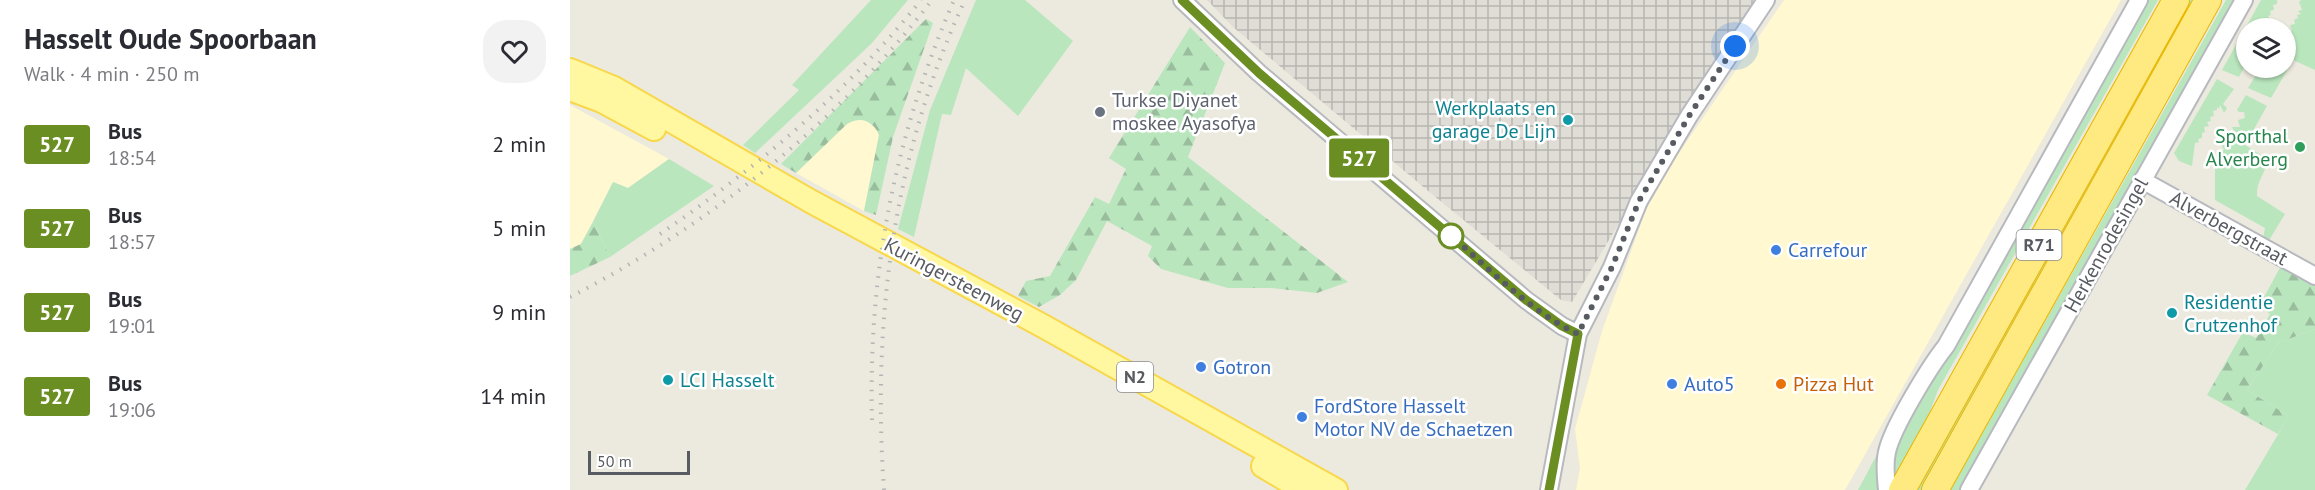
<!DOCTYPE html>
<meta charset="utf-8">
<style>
:root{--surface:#fff;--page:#f2f2f3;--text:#2b2b33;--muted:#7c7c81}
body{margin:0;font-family:"PT Sans",sans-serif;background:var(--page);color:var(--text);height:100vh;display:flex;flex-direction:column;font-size:22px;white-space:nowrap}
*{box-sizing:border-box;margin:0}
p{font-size:20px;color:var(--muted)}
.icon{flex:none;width:33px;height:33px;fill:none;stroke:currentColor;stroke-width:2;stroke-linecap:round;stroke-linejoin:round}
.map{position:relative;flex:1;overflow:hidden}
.sheet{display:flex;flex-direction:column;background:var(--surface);width:570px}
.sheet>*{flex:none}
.badge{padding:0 12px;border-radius:4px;font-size:21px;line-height:39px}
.tools{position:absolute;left:1666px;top:18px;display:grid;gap:12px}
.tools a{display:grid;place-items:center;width:60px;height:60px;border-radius:50%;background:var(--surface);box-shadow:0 2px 4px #0004;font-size:30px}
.scale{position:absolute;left:18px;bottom:15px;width:102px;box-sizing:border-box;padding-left:6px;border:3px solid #585b61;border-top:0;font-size:16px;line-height:21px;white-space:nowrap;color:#585b61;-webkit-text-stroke:4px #fff;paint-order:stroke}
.you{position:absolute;width:30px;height:30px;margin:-15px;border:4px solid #fff;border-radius:50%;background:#1a73e8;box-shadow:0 0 0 9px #1a73e833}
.map>.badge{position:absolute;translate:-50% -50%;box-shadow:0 0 0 3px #fff}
.round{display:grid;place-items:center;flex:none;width:63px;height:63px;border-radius:24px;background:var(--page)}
.head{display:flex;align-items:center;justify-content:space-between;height:102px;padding:0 24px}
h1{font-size:28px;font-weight:700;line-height:45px}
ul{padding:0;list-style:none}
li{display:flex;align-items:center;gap:18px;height:84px;padding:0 24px}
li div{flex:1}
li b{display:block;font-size:22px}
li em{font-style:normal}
li .badge{min-width:66px;font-weight:700;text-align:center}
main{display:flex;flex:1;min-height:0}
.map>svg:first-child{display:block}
.commercial{fill:#fff8d0}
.industrial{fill:url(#industrial-grid)}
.green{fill:#b9e6bd}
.forest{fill:url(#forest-firs)}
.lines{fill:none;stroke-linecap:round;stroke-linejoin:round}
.minor-casing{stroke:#b7b9bf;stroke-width:20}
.major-casing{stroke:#f8d74b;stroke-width:26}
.highway-casing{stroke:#eab600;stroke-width:28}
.minor{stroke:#fff;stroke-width:16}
.major{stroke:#fff8a0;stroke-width:22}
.highway{stroke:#ffea82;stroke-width:26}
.rail{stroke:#b3b4b4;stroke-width:4;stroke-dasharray:1.5 8;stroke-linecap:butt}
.line-casing{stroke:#fff;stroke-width:14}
.line{stroke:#6b8e23;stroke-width:9}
.walk{stroke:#585b61;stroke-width:6;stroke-dasharray:0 10.8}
.worship-dot{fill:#6b7280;stroke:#fff;stroke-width:2}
.culture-dot{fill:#0f9aa8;stroke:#fff;stroke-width:2}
.leisure-dot{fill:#2e9e5b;stroke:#fff;stroke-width:2}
.stop-dot{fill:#fff;stroke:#6b8e23;stroke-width:3}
.shop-dot{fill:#3f7fe0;stroke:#fff;stroke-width:2}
.food-dot{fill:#e8710a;stroke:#fff;stroke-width:2}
.labels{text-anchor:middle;stroke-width:5;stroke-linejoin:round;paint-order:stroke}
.shield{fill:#fff;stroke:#8a8c90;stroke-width:1.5}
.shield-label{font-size:18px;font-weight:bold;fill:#585b61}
.worship-label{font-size:20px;fill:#5b616d;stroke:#fff;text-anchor:start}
.culture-label{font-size:20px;fill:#0d838f;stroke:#fff;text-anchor:start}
.leisure-label{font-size:20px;fill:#27864d;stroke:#fff;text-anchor:end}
.street-label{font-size:20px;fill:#585b61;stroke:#fff}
.shop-label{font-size:20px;fill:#366cbe;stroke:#fff;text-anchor:start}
.food-label{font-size:20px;fill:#c56008;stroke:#fff;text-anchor:start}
</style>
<main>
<section class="sheet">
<div class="head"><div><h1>Hasselt Oude Spoorbaan</h1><p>Walk · 4 min · 250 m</p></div><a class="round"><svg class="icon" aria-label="heart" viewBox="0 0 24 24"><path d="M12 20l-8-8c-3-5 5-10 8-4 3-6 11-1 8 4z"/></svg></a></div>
<ul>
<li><span class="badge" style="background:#6b8e23;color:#fff">527</span><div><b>Bus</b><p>18:54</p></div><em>2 min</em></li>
<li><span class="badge" style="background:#6b8e23;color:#fff">527</span><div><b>Bus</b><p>18:57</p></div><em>5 min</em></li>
<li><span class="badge" style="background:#6b8e23;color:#fff">527</span><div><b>Bus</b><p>19:01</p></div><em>9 min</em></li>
<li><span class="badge" style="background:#6b8e23;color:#fff">527</span><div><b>Bus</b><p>19:06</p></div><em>14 min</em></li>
</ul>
</section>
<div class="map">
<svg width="1745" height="490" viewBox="0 0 1745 490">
<defs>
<pattern id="industrial-grid" width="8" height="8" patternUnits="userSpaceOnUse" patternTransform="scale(1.5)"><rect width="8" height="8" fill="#dfddd6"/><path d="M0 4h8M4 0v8" fill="none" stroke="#b8b6b1"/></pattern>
<pattern id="forest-firs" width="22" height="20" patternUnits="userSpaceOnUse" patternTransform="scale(1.5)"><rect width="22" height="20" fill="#b9e6bd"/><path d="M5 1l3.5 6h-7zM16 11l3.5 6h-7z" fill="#99bd9d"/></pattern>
</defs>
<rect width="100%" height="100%" fill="#eceade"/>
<path class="commercial" d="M1214,0H1551L1275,490H1006L1010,468L1005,429L1032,331L1076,210L1102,163Z
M0,105L99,159L58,188L43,182L11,244L0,249Z
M285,119H293L307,129L309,135L294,211L226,173L277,124Z"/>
<path class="industrial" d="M637,0H1192L1067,193L1002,302L991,300L857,190L663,27Z"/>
<path class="green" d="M301,0H338L301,44L185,153L173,145L229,90L222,85Z
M406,0H455L503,41L448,116L396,68L381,115L372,114L344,237L328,229L360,110Z
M1579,0H1588L1368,390L1355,425L1324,483C1323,474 1320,463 1322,455C1330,425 1356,381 1377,358Z
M1616,0H1629L1355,490H1343Z
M1656,0H1666L1392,490H1380Z
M1691,0H1707V4L1703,5L1704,10L1700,11L1701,15L1698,16L1700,19L1696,21L1697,25L1691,28H1677V62L1669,77L1652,70Z
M1731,0H1745V70L1723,60L1701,98L1678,88L1689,70L1697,68H1716V36H1718L1717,32L1722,31L1720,25L1725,24L1724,20L1728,18L1727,15L1731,14L1728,11L1732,10L1729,2Z
M1647,79L1664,89L1653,104L1657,108L1654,113L1650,105L1649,109L1647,107V110L1643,111L1644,116L1640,117L1641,121L1637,122L1639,126L1634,127L1635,132L1632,133V138L1628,139L1629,142L1625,143L1622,166L1609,161L1604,153Z
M1676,95L1697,106L1675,145L1696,158C1698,173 1686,179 1687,196L1715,214L1698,242L1693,238L1695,228L1645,200V163L1647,161L1645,157L1651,156L1649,151L1654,150L1652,145H1658L1656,139L1661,138L1659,134L1665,133L1662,127H1670L1668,120L1675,118L1674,112H1669L1667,110Z
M99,159L144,186L40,257L23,222L43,182L58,188Z
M1745,329V490H1675L1719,416L1677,390L1708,343Z
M1313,443L1308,460V490H1288Z"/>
<path class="forest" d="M356,19L363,23L323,137L306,215L294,211L309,135C303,120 290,116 277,124L226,173L211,164Z
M620,27L655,63L618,157L778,282L747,293L701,288H658L591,269L578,256L582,246L537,221L506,280L490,295L469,307L448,296L456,281L480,276L525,197L539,204L556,169L539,158Z
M23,222L40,257L0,276V249L11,244Z
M1711,266L1745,286V329L1708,343L1677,390L1719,416L1708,434L1637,395L1673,332L1686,338L1700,314L1689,306Z"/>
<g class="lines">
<g class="minor-casing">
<path id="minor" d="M612,0L689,73L956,300L992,326L1008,334
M1572,180L1745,276
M979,490L1008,334L1042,267L1069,201L1119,116L1196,0
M1317,490C1316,478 1314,465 1317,452C1322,428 1360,366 1376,346L1569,0
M1399,490L1674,0"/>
</g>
<g class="major-casing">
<path id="major" d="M0,70L44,88L242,202L473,326L766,490
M0,89L32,101L84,129
M693,466L733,490"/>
</g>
<g class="highway-casing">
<path id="highway" d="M1332,490L1606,0
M1365,490L1638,0"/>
</g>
<use href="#minor" class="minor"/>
<use href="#major" class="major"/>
<use href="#highway" class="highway"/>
<path class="rail" d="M90,234C186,168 278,92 351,0
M0,297C138,226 268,123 362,0
M302,420C298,272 325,136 384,0
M314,490C302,322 323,154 395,0"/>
</g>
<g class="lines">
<g class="line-casing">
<path id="line" d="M612,0L689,73L956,300L992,326L1008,334L979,490"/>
</g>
<use href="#line" class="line"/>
<path class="walk" d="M881,236L876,231C915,265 962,313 1008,334L1042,267L1069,201L1119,116L1165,46"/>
</g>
<circle class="worship-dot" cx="530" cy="112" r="6"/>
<g class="culture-dot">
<circle cx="998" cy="120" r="6"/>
<circle cx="1602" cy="313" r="6"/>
<circle cx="98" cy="380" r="6"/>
</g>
<circle class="leisure-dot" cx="1730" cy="147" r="6"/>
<circle class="stop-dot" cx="881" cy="236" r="12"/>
<g class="shop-dot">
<circle cx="1206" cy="250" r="6"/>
<circle cx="631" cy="367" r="6"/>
<circle cx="1102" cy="384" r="6"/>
<circle cx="732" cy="417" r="6"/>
</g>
<circle class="food-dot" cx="1211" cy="384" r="6"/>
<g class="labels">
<g class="shield">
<rect x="1446.5" y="230" width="45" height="30" rx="4.5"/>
<rect x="547" y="362" width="36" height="30" rx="4.5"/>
</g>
<g class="shield-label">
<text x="1469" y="251">R71</text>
<text x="565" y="383">N2</text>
</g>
<g class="worship-label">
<text x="542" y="107">Turkse Diyanet<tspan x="542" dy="23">moskee Ayasofya</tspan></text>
</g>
<g class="culture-label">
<text x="986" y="115" text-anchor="end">Werkplaats en<tspan x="986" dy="23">garage De Lijn</tspan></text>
<text x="1614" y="309">Residentie<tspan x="1614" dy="23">Crutzenhof</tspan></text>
<text x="110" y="387">LCI Hasselt</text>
</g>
<g class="leisure-label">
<text x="1718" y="143">Sporthal<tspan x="1718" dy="23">Alverberg</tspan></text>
</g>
<g class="street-label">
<text transform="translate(1659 228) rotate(29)" y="7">Alverbergstraat</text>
<text transform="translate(1536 245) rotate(-61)" y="7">Herkenrodesingel</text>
<text transform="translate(384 279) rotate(28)" y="7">Kuringersteenweg</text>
</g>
<g class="shop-label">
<text x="1218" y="257">Carrefour</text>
<text x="643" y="374">Gotron</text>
<text x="1114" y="391">Auto5</text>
<text x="744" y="413">FordStore Hasselt<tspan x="744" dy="23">Motor NV de Schaetzen</tspan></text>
</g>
<g class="food-label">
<text x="1223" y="391">Pizza Hut</text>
</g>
</g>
</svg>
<div class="tools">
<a><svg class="icon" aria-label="layers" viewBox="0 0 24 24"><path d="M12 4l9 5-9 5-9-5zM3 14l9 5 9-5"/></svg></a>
</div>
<div class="scale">50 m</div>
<div class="you" style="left:1165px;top:46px"></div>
<b class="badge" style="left:789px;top:158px;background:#6b8e23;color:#fff">527</b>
</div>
</main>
